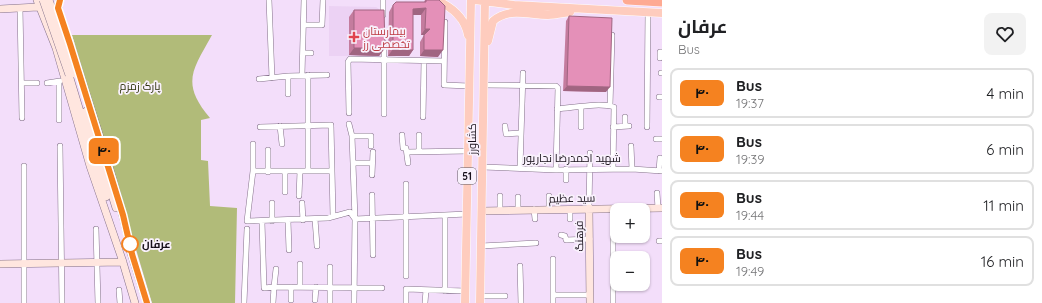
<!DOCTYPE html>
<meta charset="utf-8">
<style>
:root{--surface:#fff;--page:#f2f2f2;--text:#202124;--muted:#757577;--line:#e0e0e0}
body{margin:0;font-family:Quicksand,Cairo,sans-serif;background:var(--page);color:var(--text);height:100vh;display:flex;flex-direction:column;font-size:15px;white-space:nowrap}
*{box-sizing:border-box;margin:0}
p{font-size:13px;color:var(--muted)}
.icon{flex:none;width:22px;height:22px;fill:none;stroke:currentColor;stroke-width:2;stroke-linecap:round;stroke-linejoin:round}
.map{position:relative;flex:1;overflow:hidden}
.drawer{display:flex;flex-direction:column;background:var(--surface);width:380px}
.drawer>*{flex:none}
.badge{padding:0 8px;border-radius:6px;font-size:14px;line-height:26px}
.fabs{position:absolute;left:610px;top:203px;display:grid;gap:8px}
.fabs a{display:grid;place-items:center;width:40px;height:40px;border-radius:8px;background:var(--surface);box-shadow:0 1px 3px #0004;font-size:20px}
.map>.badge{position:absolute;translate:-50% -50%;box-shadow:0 0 0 2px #fff}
.round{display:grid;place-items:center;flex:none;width:42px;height:42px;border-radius:8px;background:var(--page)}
.head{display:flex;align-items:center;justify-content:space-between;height:68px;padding:0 16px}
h1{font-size:19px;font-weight:700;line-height:30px}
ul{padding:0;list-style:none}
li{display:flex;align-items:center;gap:12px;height:50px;margin:0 8px 6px;padding:0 8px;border:2px solid var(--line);border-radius:8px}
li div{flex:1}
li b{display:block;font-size:15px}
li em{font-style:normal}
li .badge{min-width:44px;font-weight:700;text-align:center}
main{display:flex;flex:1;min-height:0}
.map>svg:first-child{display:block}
.built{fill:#ecd2f4}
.green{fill:#b1bb79}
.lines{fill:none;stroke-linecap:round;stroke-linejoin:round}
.street-casing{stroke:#84718a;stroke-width:6}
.secondary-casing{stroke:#84718a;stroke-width:8}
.primary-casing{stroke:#fff;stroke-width:9}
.highway-casing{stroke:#fff;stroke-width:10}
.street{stroke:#fff;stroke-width:5}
.secondary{stroke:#ffe6df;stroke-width:7}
.primary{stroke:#feccbe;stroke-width:8}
.highway{stroke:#feaa93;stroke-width:9}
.secondary-bridge-casing{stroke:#84718a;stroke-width:8;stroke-linecap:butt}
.secondary-bridge{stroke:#ffe6df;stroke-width:7}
.wall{fill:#c47c9e}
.shaded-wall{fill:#a06581}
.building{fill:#e490b8;stroke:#a06581}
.line-casing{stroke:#fff;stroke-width:9}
.line{stroke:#f58220;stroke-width:6}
.health-dot{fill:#e0444e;stroke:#f9f1fc;stroke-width:1.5}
.stop-dot{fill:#fff;stroke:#f58220;stroke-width:2}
.labels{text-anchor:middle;stroke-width:3.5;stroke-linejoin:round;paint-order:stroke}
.shield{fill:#f9f1fc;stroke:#5b545d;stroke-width:1}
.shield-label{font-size:10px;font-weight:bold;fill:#171019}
.health-label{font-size:11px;fill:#be3a42;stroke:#f9f1fc;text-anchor:start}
.park-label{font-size:11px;fill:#2c310b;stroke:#f9f1fc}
.street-label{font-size:11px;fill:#171019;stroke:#f9f1fc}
.stop-label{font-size:11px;font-weight:bold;fill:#171019;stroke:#f9f1fc;text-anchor:start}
</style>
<main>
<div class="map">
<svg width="662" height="303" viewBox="0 0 662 303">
<rect width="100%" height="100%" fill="#f3defa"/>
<path class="built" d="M329,6L376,7L379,9V56H329Z"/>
<path class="green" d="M72,35H212C192,71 181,83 210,118L201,120V160L208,161L210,206L237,208L235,303H152Z"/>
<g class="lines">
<g class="street-casing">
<path id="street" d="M269,0L272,78
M383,0V15
M20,8L22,118
M445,22L444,85L469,86
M304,25H322L323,0
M384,43V114
M303,53H311
M660,58V52H662
M661,73H662
M302,75L304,0
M259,79L288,76L327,75
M59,82V120
M22,83H37
M47,83L60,81
M483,85L556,86L558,88L556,170
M288,94V76
M659,97H662
M610,106L612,35
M557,109C573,108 599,102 614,107L613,169
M349,113L348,62L350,59L444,61
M423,117L424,61
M625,117V126
M349,124L352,136L355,219L354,303
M280,126L282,144
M505,126L506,134L521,133
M260,127L331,125L333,216
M581,127V108
M613,127L629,126
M647,127L648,12
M402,135L403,148H406L408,163
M419,135V152
M352,136H371V146
M656,139H662
M253,144V171L247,221L328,218L350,212L355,219
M60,146L62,303
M631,146L632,169
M407,152L468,151
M353,163H372
M24,166V303
M483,167L556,170L632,169L662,171
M520,168L523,73
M253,171H332
M308,171V75
M659,171L660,158
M268,172V150
M285,172V192
M372,175L373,152
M566,180V169
M406,184V276
M657,193L658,208
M372,195L373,255
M299,196L300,171
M549,196V209
M272,203V221
M302,203L303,220
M589,208L590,153
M613,208V303
M534,209L535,219
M570,209V219
M500,210V196
M518,210V197
M315,219L317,246
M355,219L467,214
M288,221L289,250
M262,222L264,288L274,287L276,269
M96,229L98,303
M561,235L565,236L566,240L590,239
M659,241H662
M481,246L536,243
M520,266L521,303
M330,267V303
M300,287V264
M119,290L120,303
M445,291V215
M553,295H590
M481,296H505
M291,300V287
M315,300L316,287
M244,303L247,229
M273,303L274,287L382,288
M406,303V289L465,291
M425,303L426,290
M553,303V259"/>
</g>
<g class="secondary-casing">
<path id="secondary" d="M37,0L56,48L90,166L123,262
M60,0C54,12 68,36 72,49C93,117 117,185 132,254
M0,9L38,7
M69,75L106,197
M86,111L116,208
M589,208L590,303
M482,211L662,208
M130,250L147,303
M122,259L135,303
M0,264L123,262"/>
</g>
<g class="primary-casing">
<path id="primary" d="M436,0C452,7 465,18 468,35
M475,0L514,5L662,13
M488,41L493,21C509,7 528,15 548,15C555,15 563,13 570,12
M465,303L471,0
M480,303L485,0"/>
</g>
<g class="highway-casing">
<path id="highway" d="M627,0L662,2"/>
</g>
<use href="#street" class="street"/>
<use href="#secondary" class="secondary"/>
<use href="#primary" class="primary"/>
<use href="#highway" class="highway"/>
<g class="secondary-bridge-casing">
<path id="secondary-bridge" d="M43,0L69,75
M49,0L75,74"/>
</g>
<use href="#secondary-bridge" class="secondary-bridge"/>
</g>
<path class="wall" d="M425,0H439L438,57L420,56V42L424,35H421V15H413V50L409,56H388L389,12L393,5L424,2Z
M354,10L385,48L379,56L349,55V17Z
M569,16L606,92L563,91L566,21Z"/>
<path class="shaded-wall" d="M426,8L421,15H409L413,9Z
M425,29H430L425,35H421Z
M354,48H385L379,56L349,55Z
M393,49L413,50L409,56H388Z
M424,50H443L438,57L420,56Z
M567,86L610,87L606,92L563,91Z"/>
<path class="building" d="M426,0H439L445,6L443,50H424V35L430,29H425L426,8L413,9V50L393,49V5L396,2H426Z
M354,10H384L385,48H354Z
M569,16L612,18L610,87L567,86Z"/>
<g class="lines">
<g class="line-casing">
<path id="line" d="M60,0L58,8L70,44L123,215L132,254L147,303"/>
</g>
<use href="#line" class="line"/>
</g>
<path class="health-dot" d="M352 31h4v4h4v4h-4v4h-4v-4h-4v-4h4z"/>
<circle class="stop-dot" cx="130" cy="244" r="8"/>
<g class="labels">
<rect class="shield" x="458" y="168" width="18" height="16" rx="3"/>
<g class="shield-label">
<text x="467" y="180">51</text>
</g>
<g class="health-label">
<text x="363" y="35">بیمارستان<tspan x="363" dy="13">تخصصی رز</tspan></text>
</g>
<g class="park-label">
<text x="140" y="90">پارک زمزم</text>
</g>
<g class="street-label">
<text transform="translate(472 139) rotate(-90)" y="4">کشاورز</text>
<text x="572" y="162">شهید احمدرضا نجارپور</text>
<text transform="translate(572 198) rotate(-1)" y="4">سید عظیم</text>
<text transform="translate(579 236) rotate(-91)" y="4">فرهنگ</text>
</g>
<g class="stop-label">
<text x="142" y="248">عرفان</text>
</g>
</g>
</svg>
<div class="fabs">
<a>+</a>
<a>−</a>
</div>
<b class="badge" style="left:104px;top:151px;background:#f58220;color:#111">۴۰</b>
</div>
<section class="drawer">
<div class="head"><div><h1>عرفان</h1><p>Bus</p></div><a class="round"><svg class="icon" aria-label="heart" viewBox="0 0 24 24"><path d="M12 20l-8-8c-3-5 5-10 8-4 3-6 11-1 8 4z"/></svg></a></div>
<ul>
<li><span class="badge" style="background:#f58220;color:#111">۴۰</span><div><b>Bus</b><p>19:37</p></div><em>4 min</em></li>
<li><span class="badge" style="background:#f58220;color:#111">۴۰</span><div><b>Bus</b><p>19:39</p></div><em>6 min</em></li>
<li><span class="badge" style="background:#f58220;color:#111">۴۰</span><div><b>Bus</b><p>19:44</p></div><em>11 min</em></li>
<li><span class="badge" style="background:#f58220;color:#111">۴۰</span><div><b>Bus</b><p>19:49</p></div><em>16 min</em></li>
</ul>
</section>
</main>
